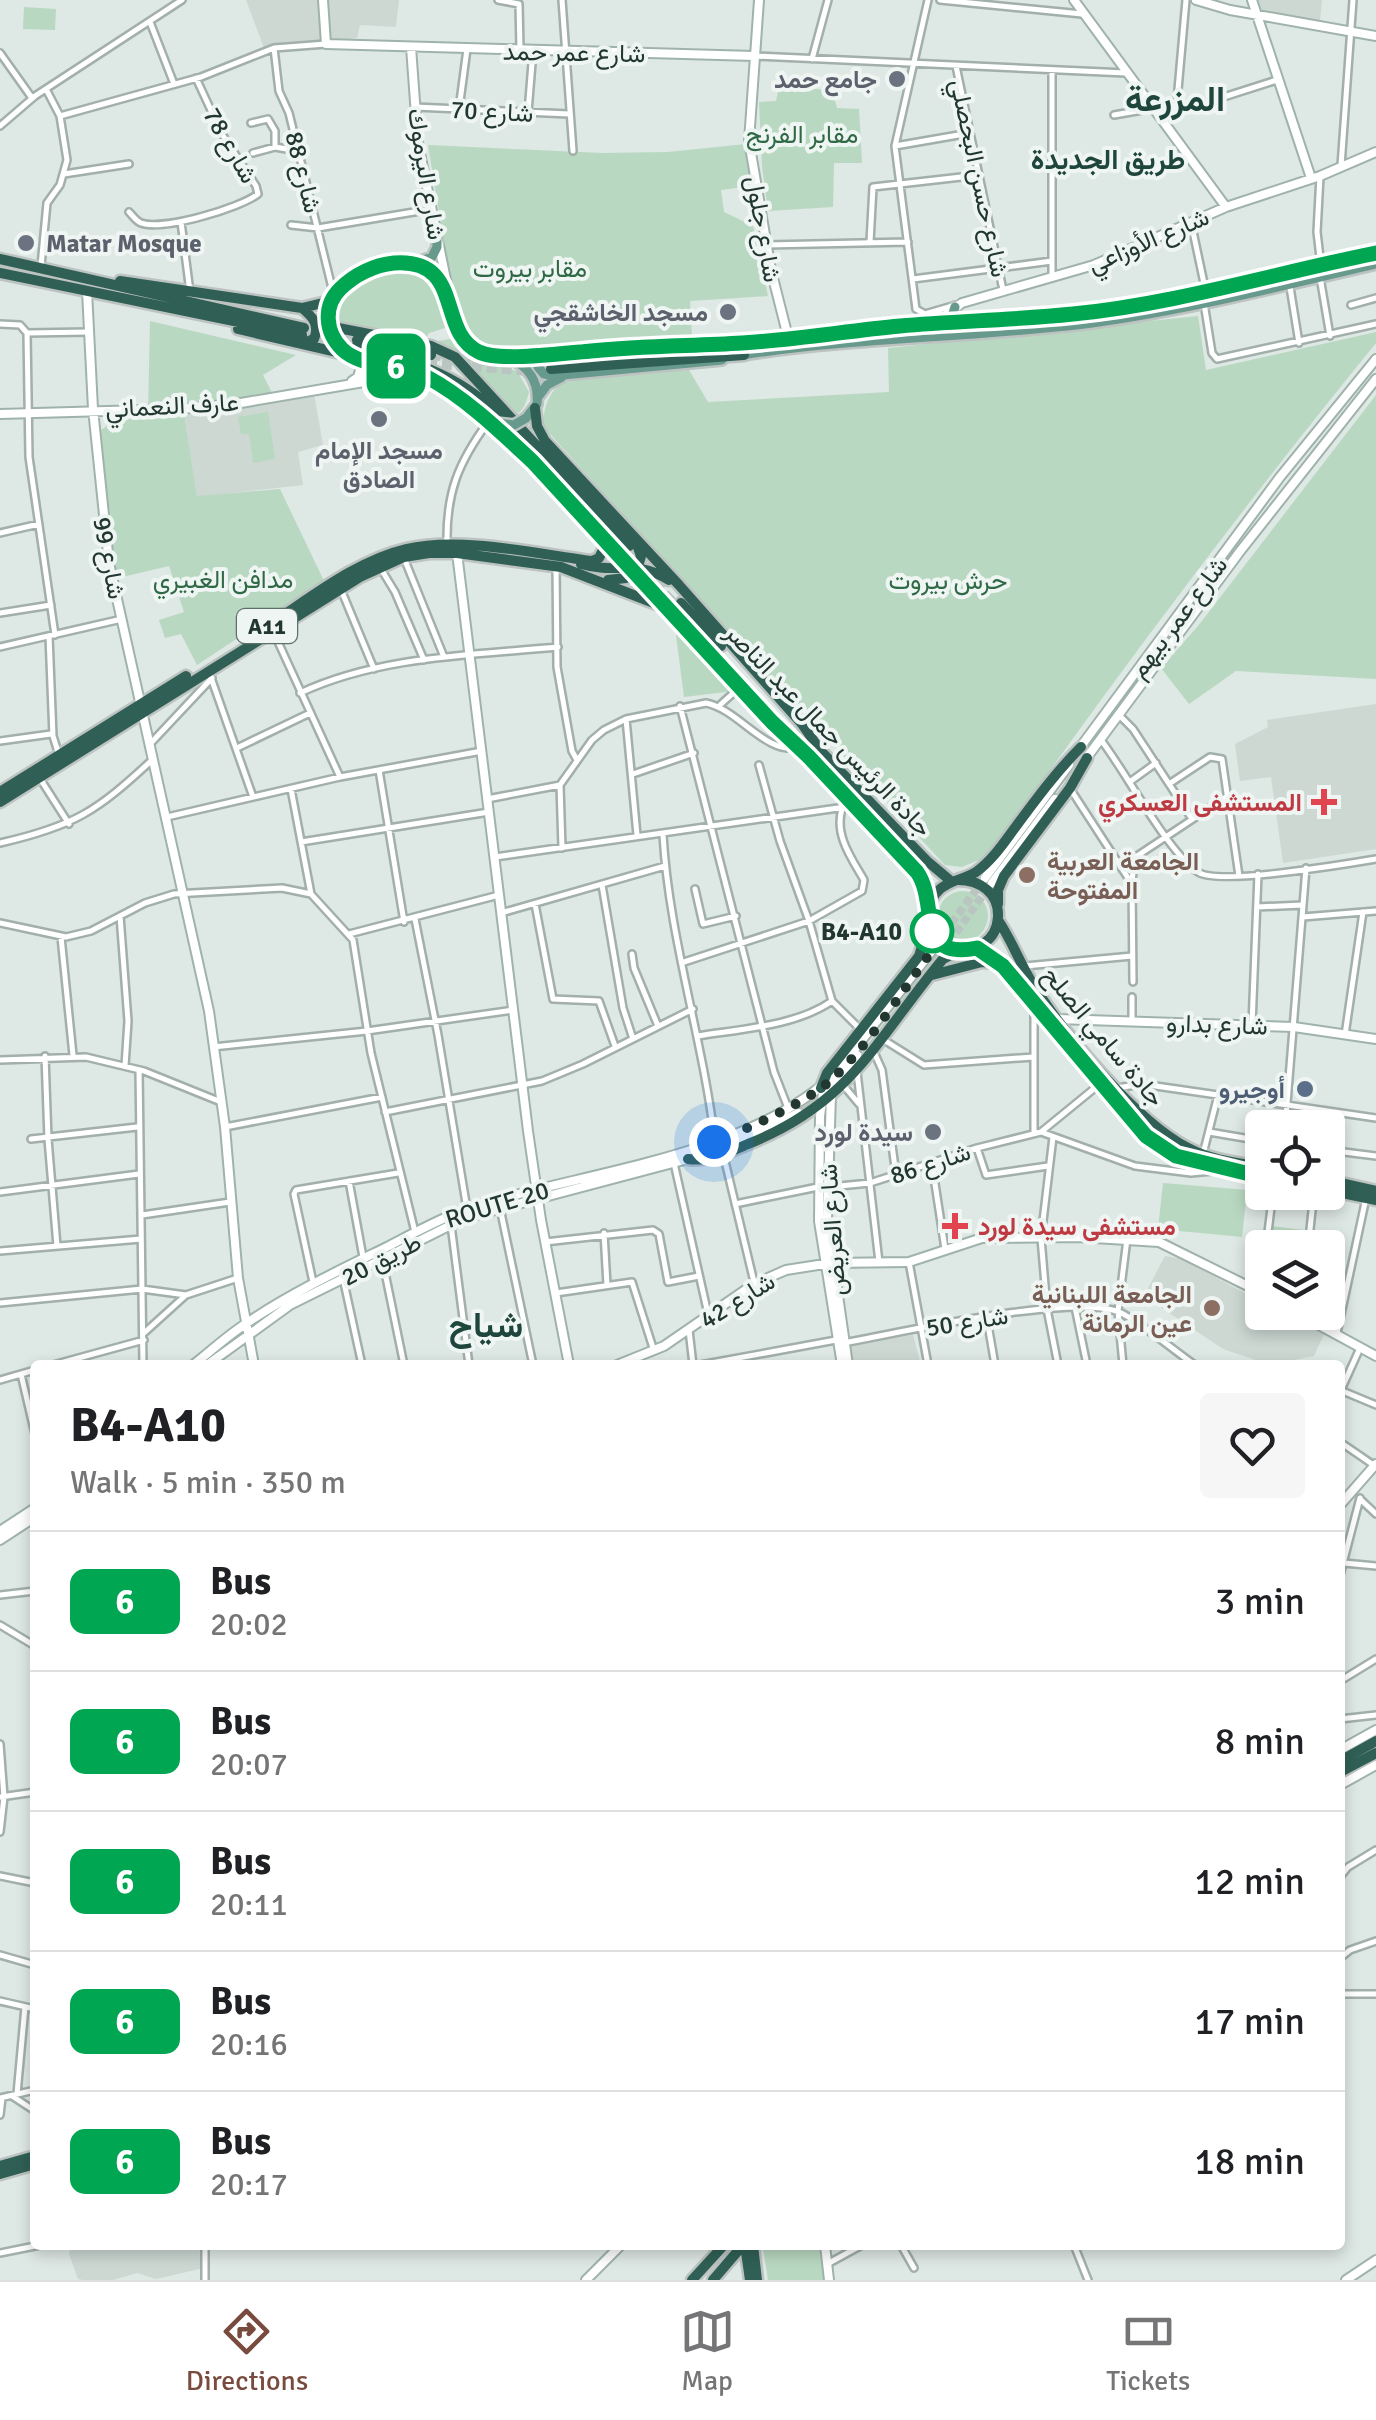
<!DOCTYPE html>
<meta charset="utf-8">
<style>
:root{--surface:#fff;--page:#f6f6f6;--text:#202124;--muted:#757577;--line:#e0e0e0;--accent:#794b3f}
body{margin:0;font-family:Signika,Vazirmatn,sans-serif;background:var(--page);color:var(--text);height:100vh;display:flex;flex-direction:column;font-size:38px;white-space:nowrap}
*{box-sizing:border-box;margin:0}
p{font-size:32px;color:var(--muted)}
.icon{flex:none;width:55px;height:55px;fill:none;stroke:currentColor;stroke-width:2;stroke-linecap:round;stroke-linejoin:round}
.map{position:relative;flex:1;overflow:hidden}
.side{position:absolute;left:30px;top:1360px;width:1315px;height:890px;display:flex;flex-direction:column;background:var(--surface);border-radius:10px;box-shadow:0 5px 15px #0003}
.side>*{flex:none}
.badge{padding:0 20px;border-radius:15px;font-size:35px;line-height:65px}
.buttons{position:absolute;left:1245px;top:1110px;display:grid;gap:20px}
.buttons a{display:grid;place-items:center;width:100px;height:100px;border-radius:10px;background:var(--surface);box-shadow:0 5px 15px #0003;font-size:50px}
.you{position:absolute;width:50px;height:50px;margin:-25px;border:8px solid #fff;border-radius:50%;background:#1a73e8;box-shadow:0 0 0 15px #1a73e833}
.map>.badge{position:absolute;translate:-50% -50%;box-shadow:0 0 0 5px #fff}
.round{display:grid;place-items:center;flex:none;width:105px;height:105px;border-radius:10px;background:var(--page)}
.head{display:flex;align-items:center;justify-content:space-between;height:170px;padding:0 40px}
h1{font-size:48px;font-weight:700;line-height:75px}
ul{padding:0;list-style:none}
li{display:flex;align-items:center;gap:30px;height:140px;padding:0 40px;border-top:2px solid var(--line)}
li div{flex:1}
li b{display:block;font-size:38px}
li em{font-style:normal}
li .badge{min-width:110px;font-weight:700;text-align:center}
.dock{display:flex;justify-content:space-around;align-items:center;height:140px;border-top:2px solid var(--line);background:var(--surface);font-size:28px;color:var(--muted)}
.dock a{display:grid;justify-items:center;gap:5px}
.dock .on{color:var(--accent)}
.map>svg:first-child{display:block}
.built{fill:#cdd8d3}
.green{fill:#b9d8c1}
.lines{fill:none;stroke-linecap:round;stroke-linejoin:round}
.secondary-tunnel{stroke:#b8c5c0;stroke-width:8;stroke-dasharray:8 4;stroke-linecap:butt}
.highway-tunnel{stroke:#b8c5c0;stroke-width:10;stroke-dasharray:10 5;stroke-linecap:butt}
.street-casing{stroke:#a2afaa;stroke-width:10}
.secondary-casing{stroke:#9fb3ab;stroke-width:12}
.primary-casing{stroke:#bcc3c1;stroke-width:14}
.highway-casing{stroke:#bcc3c1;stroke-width:15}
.street{stroke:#fff;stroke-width:5}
.secondary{stroke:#fff;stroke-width:8}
.primary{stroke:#679a8c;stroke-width:9}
.highway{stroke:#306055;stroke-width:10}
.primary-bridge-casing{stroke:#bcc3c1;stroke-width:14;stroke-linecap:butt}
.primary-bridge{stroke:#679a8c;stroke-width:9}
.line-casing{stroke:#fff;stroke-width:22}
.line{stroke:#00a651;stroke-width:15}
.walk{stroke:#213730;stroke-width:10;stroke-dasharray:0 18}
.worship-dot{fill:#6b7280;stroke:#eef5f2;stroke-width:4}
.health-dot{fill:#e0444e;stroke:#eef5f2;stroke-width:4}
.education-dot{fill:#8d6e63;stroke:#eef5f2;stroke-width:4}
.stop-dot{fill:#fff;stroke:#00a651;stroke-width:5}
.service-dot{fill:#5c6f8a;stroke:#eef5f2;stroke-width:4}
.labels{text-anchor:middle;stroke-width:8;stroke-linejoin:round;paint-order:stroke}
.shield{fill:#eef5f2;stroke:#5e706a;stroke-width:2.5}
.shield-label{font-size:22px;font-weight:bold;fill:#213730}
.street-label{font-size:25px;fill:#213730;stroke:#eef5f2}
.worship-label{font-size:25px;font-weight:bold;fill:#5b616d;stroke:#eef5f2;text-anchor:end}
.park-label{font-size:25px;fill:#2f6945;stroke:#eef5f2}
.health-label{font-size:25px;font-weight:bold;fill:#be3a42;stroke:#eef5f2;text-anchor:end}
.education-label{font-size:25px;font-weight:bold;fill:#785e54;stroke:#eef5f2;text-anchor:start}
.stop-label{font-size:25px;font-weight:bold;fill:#213730;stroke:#eef5f2;text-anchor:end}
.service-label{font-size:25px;font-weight:bold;fill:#4e5e75;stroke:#eef5f2;text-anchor:end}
.neighbourhood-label{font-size:28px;font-weight:bold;fill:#1f463c;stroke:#eef5f2}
.district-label{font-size:35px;font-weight:bold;fill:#1f463c;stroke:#eef5f2}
</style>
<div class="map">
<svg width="1376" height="2280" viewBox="0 0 1376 2280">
<rect width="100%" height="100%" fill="#dee8e4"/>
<path class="built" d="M246,0H399L396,27L360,25L357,38L264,48Z
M1255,0H1322L1320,22L1265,14Z
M314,394L323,445L298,452L303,485L197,497L184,412Z
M1376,704V849L1283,863L1271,777L1240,781L1235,744L1268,727L1267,720Z
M1165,1256L1183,1259L1262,1303V1312L1283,1313L1325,1332L1314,1356L1270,1365L1223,1349L1144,1296Z
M913,1335L921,1365H854L850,1345Z
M79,2245H198L204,2268L156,2279L137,2273L113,2280H83L78,2279L69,2254L70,2249Z"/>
<path class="green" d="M24,7L56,9L55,30L23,29Z
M779,87L832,90L837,108L859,109L862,163H834L833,207L768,211L762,166L759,102L776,101Z
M746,144L751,186L721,190L724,212L753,226L768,296L690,301L692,337L502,351L474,340L456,317L428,145L602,153L668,152Z
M397,268C435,271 442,294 448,327L429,333L425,340L334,325C332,287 365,274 397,268Z
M1198,316L1206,370L1376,332V343C1241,509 1112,681 989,856L962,867L945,865L715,618L543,426C543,412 548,391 562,384C579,375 664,372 689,370L708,402L889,392L888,348Z
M150,321L296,355L263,375L276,401L184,413L197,496L280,489L324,581L197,665L181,634L165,638L159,620L184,612L169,566L118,578L104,507L97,433L112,422V416L148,415Z
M451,339C470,359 492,365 517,371L529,392C526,403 524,411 514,416L466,364L430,342Z
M1376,395V679L1236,671L1189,704L1161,668L1198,626Z
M268,412L275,459L253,463L249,434H241L238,417Z
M684,633L734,691L684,697L676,635Z
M938 916a25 25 0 1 1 50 0a25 25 0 1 1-50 0Z
M1163,1183L1247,1190L1242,1237L1158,1229Z
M1271,1226L1304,1230L1302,1247H1270Z
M766,2245H821L826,2280H768L763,2248Z"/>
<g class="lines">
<path class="secondary-tunnel" d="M937,943L982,882
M935,962L988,888
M798,1113L823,1095"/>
<path class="highway-tunnel" d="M310,329L357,340
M302,335L355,347
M431,355L494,362L551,361
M427,363L531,371
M624,550L677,607"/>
<g class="street-casing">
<path id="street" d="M498,0L519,4L520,49
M562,0L573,151
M940,0L1082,14
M150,22L174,84
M274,48L279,91L289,113L334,296
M0,53L32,98
M754,56L1126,73
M812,59L828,0
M956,66L1003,290
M1052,71V278
M415,107L569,114
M459,109L467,49
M528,112L533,51
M1176,112L1186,0
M1114,115L1154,108
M60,116L201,77L274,48L326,44
M1161,117L1277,80
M251,123L268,119L275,131V147L298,151
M0,126L35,96L182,0
M895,146L970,133
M253,153L275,147
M1341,166L1353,0
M64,174L129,164
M1320,176L1317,232L1321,266
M129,212C133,216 136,221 141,223C163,231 240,208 258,194L256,186L222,134L196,78
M181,222L190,292
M1191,222L1205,288
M291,225L318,228L432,209
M870,242L873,187L979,175
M766,245L908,242
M41,266L47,203L60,185L67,160L60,116L46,89
M1320,277L1330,336
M913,279L1052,261
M1290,287L1299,343
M1204,303L1212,353L1217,359L1376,324
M1351,305L1376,298
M916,309L895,146L928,0
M916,309L925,314L956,305
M0,324L20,325L27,333L29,457L55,635
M27,333L89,332
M0,533L39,524
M447,544C446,493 458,463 488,422
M404,558L444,657
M556,566L557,667L572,751L577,760
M381,569L395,592L424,660
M342,592L374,669
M0,613L51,605
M274,633L340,777
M49,636L53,736L59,755
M0,647L122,619
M209,672L253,797
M300,693C379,656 472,655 558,647
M720,705L740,687
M680,706L774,1072L788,1108
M1119,715L1133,729L1192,819
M626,719L637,835
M1101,740C1126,772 1168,853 1198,872C1218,886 1346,864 1376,859
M0,741L51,734
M150,744L212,678
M237,748L310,713
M759,765L780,841L809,921L832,1001L859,1028
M379,770L404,922
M633,774L694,753
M39,777L69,824
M1131,781L1156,763
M1169,784L1210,757L1222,759L1239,876
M291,789L311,894
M1071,790L1130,881
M487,799L560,785
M167,817L340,777L482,751
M663,835C669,938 703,1039 715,1142
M301,842L489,812
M0,843C75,826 97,811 152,760
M562,848L560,785L592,740L604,730L626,719L706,703C738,709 766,755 797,747
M495,857L852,806
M602,885L623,1008L633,1039
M695,889L703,924L736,916
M535,904L553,999L599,1001L615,1046
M1257,907L1303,905
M501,913L665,866
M120,916L128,1021L125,1066
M1303,917L1376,911
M415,919L438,1035L467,1209
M0,923L66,937L91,931L145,903L174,894L282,888L311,894L353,940L371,1053L415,1232
M349,934L499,895
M61,937L73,1055
M632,954L634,968L658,1026
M684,962L809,921L862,891L864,880C852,859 834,835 842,809
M1025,966L1132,956
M1133,982L1132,884L1134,858L1226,797
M1132,1020V997
M1252,1025L1258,874
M1345,1035L1363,912
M698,1036C741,1029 796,1026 832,1001
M884,1040L924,1065L1033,1057
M213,1047L367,1031L513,1010
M874,1052L882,1070L896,1175
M45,1056L48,1139L57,1246
M0,1060L86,1057L144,1071L221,1102
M139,1070L143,1365
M857,1072L879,1262
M844,1086L859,1104
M1117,1088L1142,1084L1376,1118
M385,1112L542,1081L583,1064L693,1009
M225,1127L382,1097
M1285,1128L1306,868
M1041,1132L1101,1083
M1209,1132L1262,1141
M1034,1133V1006
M1053,1137L1041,1238L1047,1309L1058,1365
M31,1139L137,1127
M977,1148L986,1175L1048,1166
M1328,1150L1376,1156
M1203,1154L1218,1095
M724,1157L754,1282
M674,1163L708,1314
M932,1164L945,1249
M349,1181L363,1257
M829,1187L870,1183L977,1148L1041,1132L1135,1166L1191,1173L1223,1170
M0,1192L139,1174
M735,1204L818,1187
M500,1208L533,1365
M142,1215L230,1202
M451,1225L469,1365
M604,1233L607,1285
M545,1242L653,1230L659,1234L668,1282L699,1276
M1266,1248L1273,1192
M1308,1248L1314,1192
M0,1251L141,1239
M382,1258L404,1365
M909,1262L928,1365
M343,1278L362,1365
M313,1282L294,1194L296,1190L398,1173
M1260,1292L1262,1273
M556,1293L632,1282L654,1351
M0,1303L142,1289L186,1295L238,1278
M1075,1307L1087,1365
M987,1319L995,1365
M689,1330L693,1365
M144,1333L186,1295
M1337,1333L1366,1198
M843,1343C899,1333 1072,1293 1119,1312C1140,1321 1174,1351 1195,1365
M53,1365L144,1340
M700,1365L836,1340
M1123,1365L1118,1311L1127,1239
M21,1374L35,1434
M0,1380L35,1370
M1340,1390L1376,1405
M1341,1390L1360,1348
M1340,1442L1375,1466
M1360,1499L1376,1514
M1344,1563L1376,1566
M1340,1575L1360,1498
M0,1595L35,1591
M0,1625L35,1646
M1340,1681L1376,1659
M1340,1719L1376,1715
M0,1744L4,1797L0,1832
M0,1797L35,1792
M0,1876L35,1883
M1340,1877L1348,1867L1376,1850
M0,1955L35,1965
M1340,1958L1350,1950L1376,1941
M1340,1994H1376
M0,2001L35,2009
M17,2094L25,2007
M12,2096L35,2111
M0,2098L35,2090
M0,2115L2,2098
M901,2245L914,2268
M1074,2245L1088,2280
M0,2253L40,2245
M829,2263L862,2245
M205,2280V2245"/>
</g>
<g class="secondary-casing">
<path id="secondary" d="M323,0L326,44L754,56
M759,0L749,141L771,270L788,337
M1074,0L1226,207
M1196,0L1230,10L1376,36
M1252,0L1311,178
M411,47L418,143L450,299
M87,291L93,409L109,563L209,1011L225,1127L238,1278L254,1365
M932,335L933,324L962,303L1094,265L1226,207L1320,176L1376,152
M352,381L358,377L361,367L353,357
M0,414L179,409L235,404L417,373
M457,553L528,1131L541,1220L569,1365
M1079,749L1280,477L1376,359
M1085,760L1241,550L1376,379
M985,878L1069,765
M992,883L1055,799
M1058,1019L1294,1027L1376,1039
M831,1095L827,1219L848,1365
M1295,1312L1376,1356
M193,1365C211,1351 228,1335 247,1323C291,1293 340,1270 387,1247C414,1233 441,1218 469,1208C582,1172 749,1157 836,1073L934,948
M207,1365L290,1305L465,1218L688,1159L749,1137L798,1113
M617,1365L664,1346L754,1284L786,1270L831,1263L909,1262L982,1238L1078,1237L1159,1242L1262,1293
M842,1365L819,1221L820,1116L823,1094L857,1055
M1340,1505L1376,1464
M0,1531L35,1508
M0,1540L35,1517
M1340,1750L1376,1730
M1340,1785L1376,1765
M825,2245L829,2280
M586,2280L621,2245
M1346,2280L1376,2260"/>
</g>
<g class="primary-casing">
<path id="primary" d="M415,263L432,257L437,247V235
M955,307L952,316L957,322
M738,343L901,326L1073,314L1205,290L1376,253
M546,355L539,359L538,367L544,374L552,376L722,360
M742,355C858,337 975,338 1092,323C1187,310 1282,286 1376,264
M491,356L692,343
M508,358C529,366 539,382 537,404L526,418
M538,397L547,385L562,377
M488,420C466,409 448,388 426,376C393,358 332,370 328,319C327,306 333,295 343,286C359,272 384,260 406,264C469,273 433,345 493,356"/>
</g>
<g class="highway-casing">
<path id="highway" d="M0,259L304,328
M0,273L302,335
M120,281L302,308L331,301
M302,308C313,317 320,325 314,339L304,343
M338,328L431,346L455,357L629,546
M238,329L349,355
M357,340L431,355
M355,347C420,363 465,376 512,428
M551,361L741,343
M551,369L744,355
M535,408L537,426L545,441L679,585L802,724L820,750
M484,418L533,462L781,732L808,755
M581,564C619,575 633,558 669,580
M608,580L626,578L636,573L641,556L636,542
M681,603L721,646
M264,628C308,600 355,561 406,549C461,536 536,554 592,561L599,558L605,546L598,531
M815,745L927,861L952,882
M804,751L917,872L926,886L929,906
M0,792L186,676
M0,802L360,577L404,557L429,553H457L561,567L672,610
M958,880C980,880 999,893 998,917C995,966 918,955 929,907C931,897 939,888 948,884C957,879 967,878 976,872C993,860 1005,841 1017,825C1037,798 1057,771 1081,747
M998,904V890L1004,876L1070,788L1087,758
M998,920C1011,939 1019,961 1031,981C1062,1032 1136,1121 1188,1148C1210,1160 1238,1163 1262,1167
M977,948L1003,966L1146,1136L1176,1156L1262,1177
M932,975L982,962L998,963
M821,1088L827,1073L919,956L929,924
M688,1159C708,1162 729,1152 748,1144C852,1103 877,1038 943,959L958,951
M1328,1180L1376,1191
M1328,1190L1376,1200
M1340,1761L1376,1741
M1340,1772L1376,1753
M0,2166L35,2156
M0,2174L35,2164
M745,2245L750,2280
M753,2245L757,2280
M692,2280L724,2245
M713,2280L743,2245"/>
</g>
<use href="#street" class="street"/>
<use href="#secondary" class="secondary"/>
<use href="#primary" class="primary"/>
<use href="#highway" class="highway"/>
<g class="primary-bridge-casing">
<path id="primary-bridge" d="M496,423L514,425L526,418"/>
</g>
<use href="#primary-bridge" class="primary-bridge"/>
</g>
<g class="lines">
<g class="line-casing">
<path id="line" d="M1262,1177L1176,1156L1146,1136L1003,966L977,948C914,961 939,903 917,872L808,756L772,722L533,462C501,432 466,398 427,377C403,363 362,369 342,349C325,332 323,306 340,289C354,275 374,265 394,263C465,258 436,332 479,352C499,362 567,353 591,351C642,346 692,346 742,343C794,340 847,331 900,326C957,321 1015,320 1073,314C1175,304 1276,273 1376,253"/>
</g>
<use href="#line" class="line"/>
<path class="walk" d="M714,1142C750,1127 788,1111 820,1089C859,1061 904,988 934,948L932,931"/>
</g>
<g class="worship-dot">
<circle cx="897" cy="79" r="10"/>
<circle cx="26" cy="243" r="10"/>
<circle cx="728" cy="312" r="10"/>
<circle cx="379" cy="419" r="10"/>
<circle cx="933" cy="1132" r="10"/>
</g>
<g class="health-dot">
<path d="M1319 787h10v10h10v10h-10v10h-10v-10h-10v-10h10z"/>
<path d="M950 1211h10v10h10v10h-10v10h-10v-10h-10v-10h10z"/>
</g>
<g class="education-dot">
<circle cx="1027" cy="875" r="10"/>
<circle cx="1212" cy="1308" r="10"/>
</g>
<circle class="stop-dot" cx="932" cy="931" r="20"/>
<circle class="service-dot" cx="1305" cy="1089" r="10"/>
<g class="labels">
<rect class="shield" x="237" y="609" width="60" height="34" rx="8"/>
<g class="shield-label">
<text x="267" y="634">A11</text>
</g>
<g class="street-label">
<text transform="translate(574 52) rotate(1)" y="9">شارع عمر حمد</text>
<text transform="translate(492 111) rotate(3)" y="9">شارع 70</text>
<text transform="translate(231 145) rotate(60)" y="9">شارع 78</text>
<text transform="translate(304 172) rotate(76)" y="9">شارع 88</text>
<text transform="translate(427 174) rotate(81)" y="9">شارع اليرموك</text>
<text transform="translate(980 178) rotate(78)" y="9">شارع حسن البحصلي</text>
<text transform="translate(764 229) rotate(80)" y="9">شارع جلول</text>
<text transform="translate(1148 240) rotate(-23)" y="9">شارع الأوزاعي</text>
<text transform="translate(172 405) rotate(-3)" y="9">عارف النعماني</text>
<text transform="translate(110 558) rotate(79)" y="9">شارع 99</text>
<text transform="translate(1178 617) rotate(-53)" y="9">شارع عمر بيهم</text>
<text transform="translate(829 730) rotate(46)" y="9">جادة الرئيس جمال عبد الناصر</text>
<text transform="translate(1217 1024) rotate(2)" y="9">شارع بدارو</text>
<text transform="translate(1104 1036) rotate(50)" y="9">جادة سامي الصلح</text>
<text transform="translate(930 1163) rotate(-18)" y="9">شارع 86</text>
<text transform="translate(497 1204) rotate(-17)" y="9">ROUTE 20</text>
<text transform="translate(832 1230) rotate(-94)" y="9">شارع العريض</text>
<text transform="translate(381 1259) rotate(-27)" y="9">طريق 20</text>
<text transform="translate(737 1300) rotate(-32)" y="9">شارع 42</text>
<text transform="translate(967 1321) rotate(-9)" y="9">شارع 50</text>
</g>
<g class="worship-label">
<text x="877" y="88">جامع حمد</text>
<text x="46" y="252" text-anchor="start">Matar Mosque</text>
<text x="708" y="321">مسجد الخاشقجي</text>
<text x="379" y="459" text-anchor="middle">مسجد الإمام<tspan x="379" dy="29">الصادق</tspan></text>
<text x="913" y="1141">سيدة لورد</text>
</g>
<g class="park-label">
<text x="802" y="143">مقابر الفرنج</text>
<text x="530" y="277">مقابر بيروت</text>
<text x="223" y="588">مدافن الغبيري</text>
<text x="948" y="589">حرش بيروت</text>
</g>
<g class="health-label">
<text x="1302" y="811">المستشفى العسكري</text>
<text x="978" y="1235" text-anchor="start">مستشفى سيدة لورد</text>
</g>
<g class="education-label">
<text x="1047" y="870">الجامعة العربية<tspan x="1047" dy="29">المفتوحة</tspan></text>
<text x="1192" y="1303" text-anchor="end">الجامعة اللبنانية<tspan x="1192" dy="29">عين الرمانة</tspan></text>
</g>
<g class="stop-label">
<text x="902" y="940">B4-A10</text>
</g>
<g class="service-label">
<text x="1285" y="1098">أوجيرو</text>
</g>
<g class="neighbourhood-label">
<text x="1108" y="169">طريق الجديدة</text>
</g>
<g class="district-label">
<text x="1175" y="111">المزرعة</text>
<text x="486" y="1337">شياح</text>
</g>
</g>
</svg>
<div class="buttons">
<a><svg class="icon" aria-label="locate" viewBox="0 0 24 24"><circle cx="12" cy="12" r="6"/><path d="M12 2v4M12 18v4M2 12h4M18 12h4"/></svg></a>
<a><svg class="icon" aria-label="layers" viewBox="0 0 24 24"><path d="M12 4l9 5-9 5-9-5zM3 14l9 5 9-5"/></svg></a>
</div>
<div class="you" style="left:714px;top:1142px"></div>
<b class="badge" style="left:396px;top:366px;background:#00a651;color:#fff">6</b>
<section class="side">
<div class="head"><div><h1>B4-A10</h1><p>Walk · 5 min · 350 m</p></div><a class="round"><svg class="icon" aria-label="heart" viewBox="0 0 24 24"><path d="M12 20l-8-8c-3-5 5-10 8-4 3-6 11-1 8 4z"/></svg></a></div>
<ul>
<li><span class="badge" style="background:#00a651;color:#fff">6</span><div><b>Bus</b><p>20:02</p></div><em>3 min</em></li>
<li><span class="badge" style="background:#00a651;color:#fff">6</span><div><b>Bus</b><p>20:07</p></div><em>8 min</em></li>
<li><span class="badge" style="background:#00a651;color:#fff">6</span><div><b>Bus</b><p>20:11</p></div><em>12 min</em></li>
<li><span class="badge" style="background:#00a651;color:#fff">6</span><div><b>Bus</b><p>20:16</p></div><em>17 min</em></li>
<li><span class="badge" style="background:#00a651;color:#fff">6</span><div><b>Bus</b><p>20:17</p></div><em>18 min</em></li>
</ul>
</section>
</div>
<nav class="dock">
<a class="on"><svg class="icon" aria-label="directions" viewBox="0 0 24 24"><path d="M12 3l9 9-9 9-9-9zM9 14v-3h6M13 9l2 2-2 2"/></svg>Directions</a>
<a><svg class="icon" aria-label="map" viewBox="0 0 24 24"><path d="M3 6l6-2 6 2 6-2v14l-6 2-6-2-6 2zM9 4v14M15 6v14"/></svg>Map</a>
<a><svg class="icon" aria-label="tickets" viewBox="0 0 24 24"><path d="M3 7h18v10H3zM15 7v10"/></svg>Tickets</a>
</nav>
